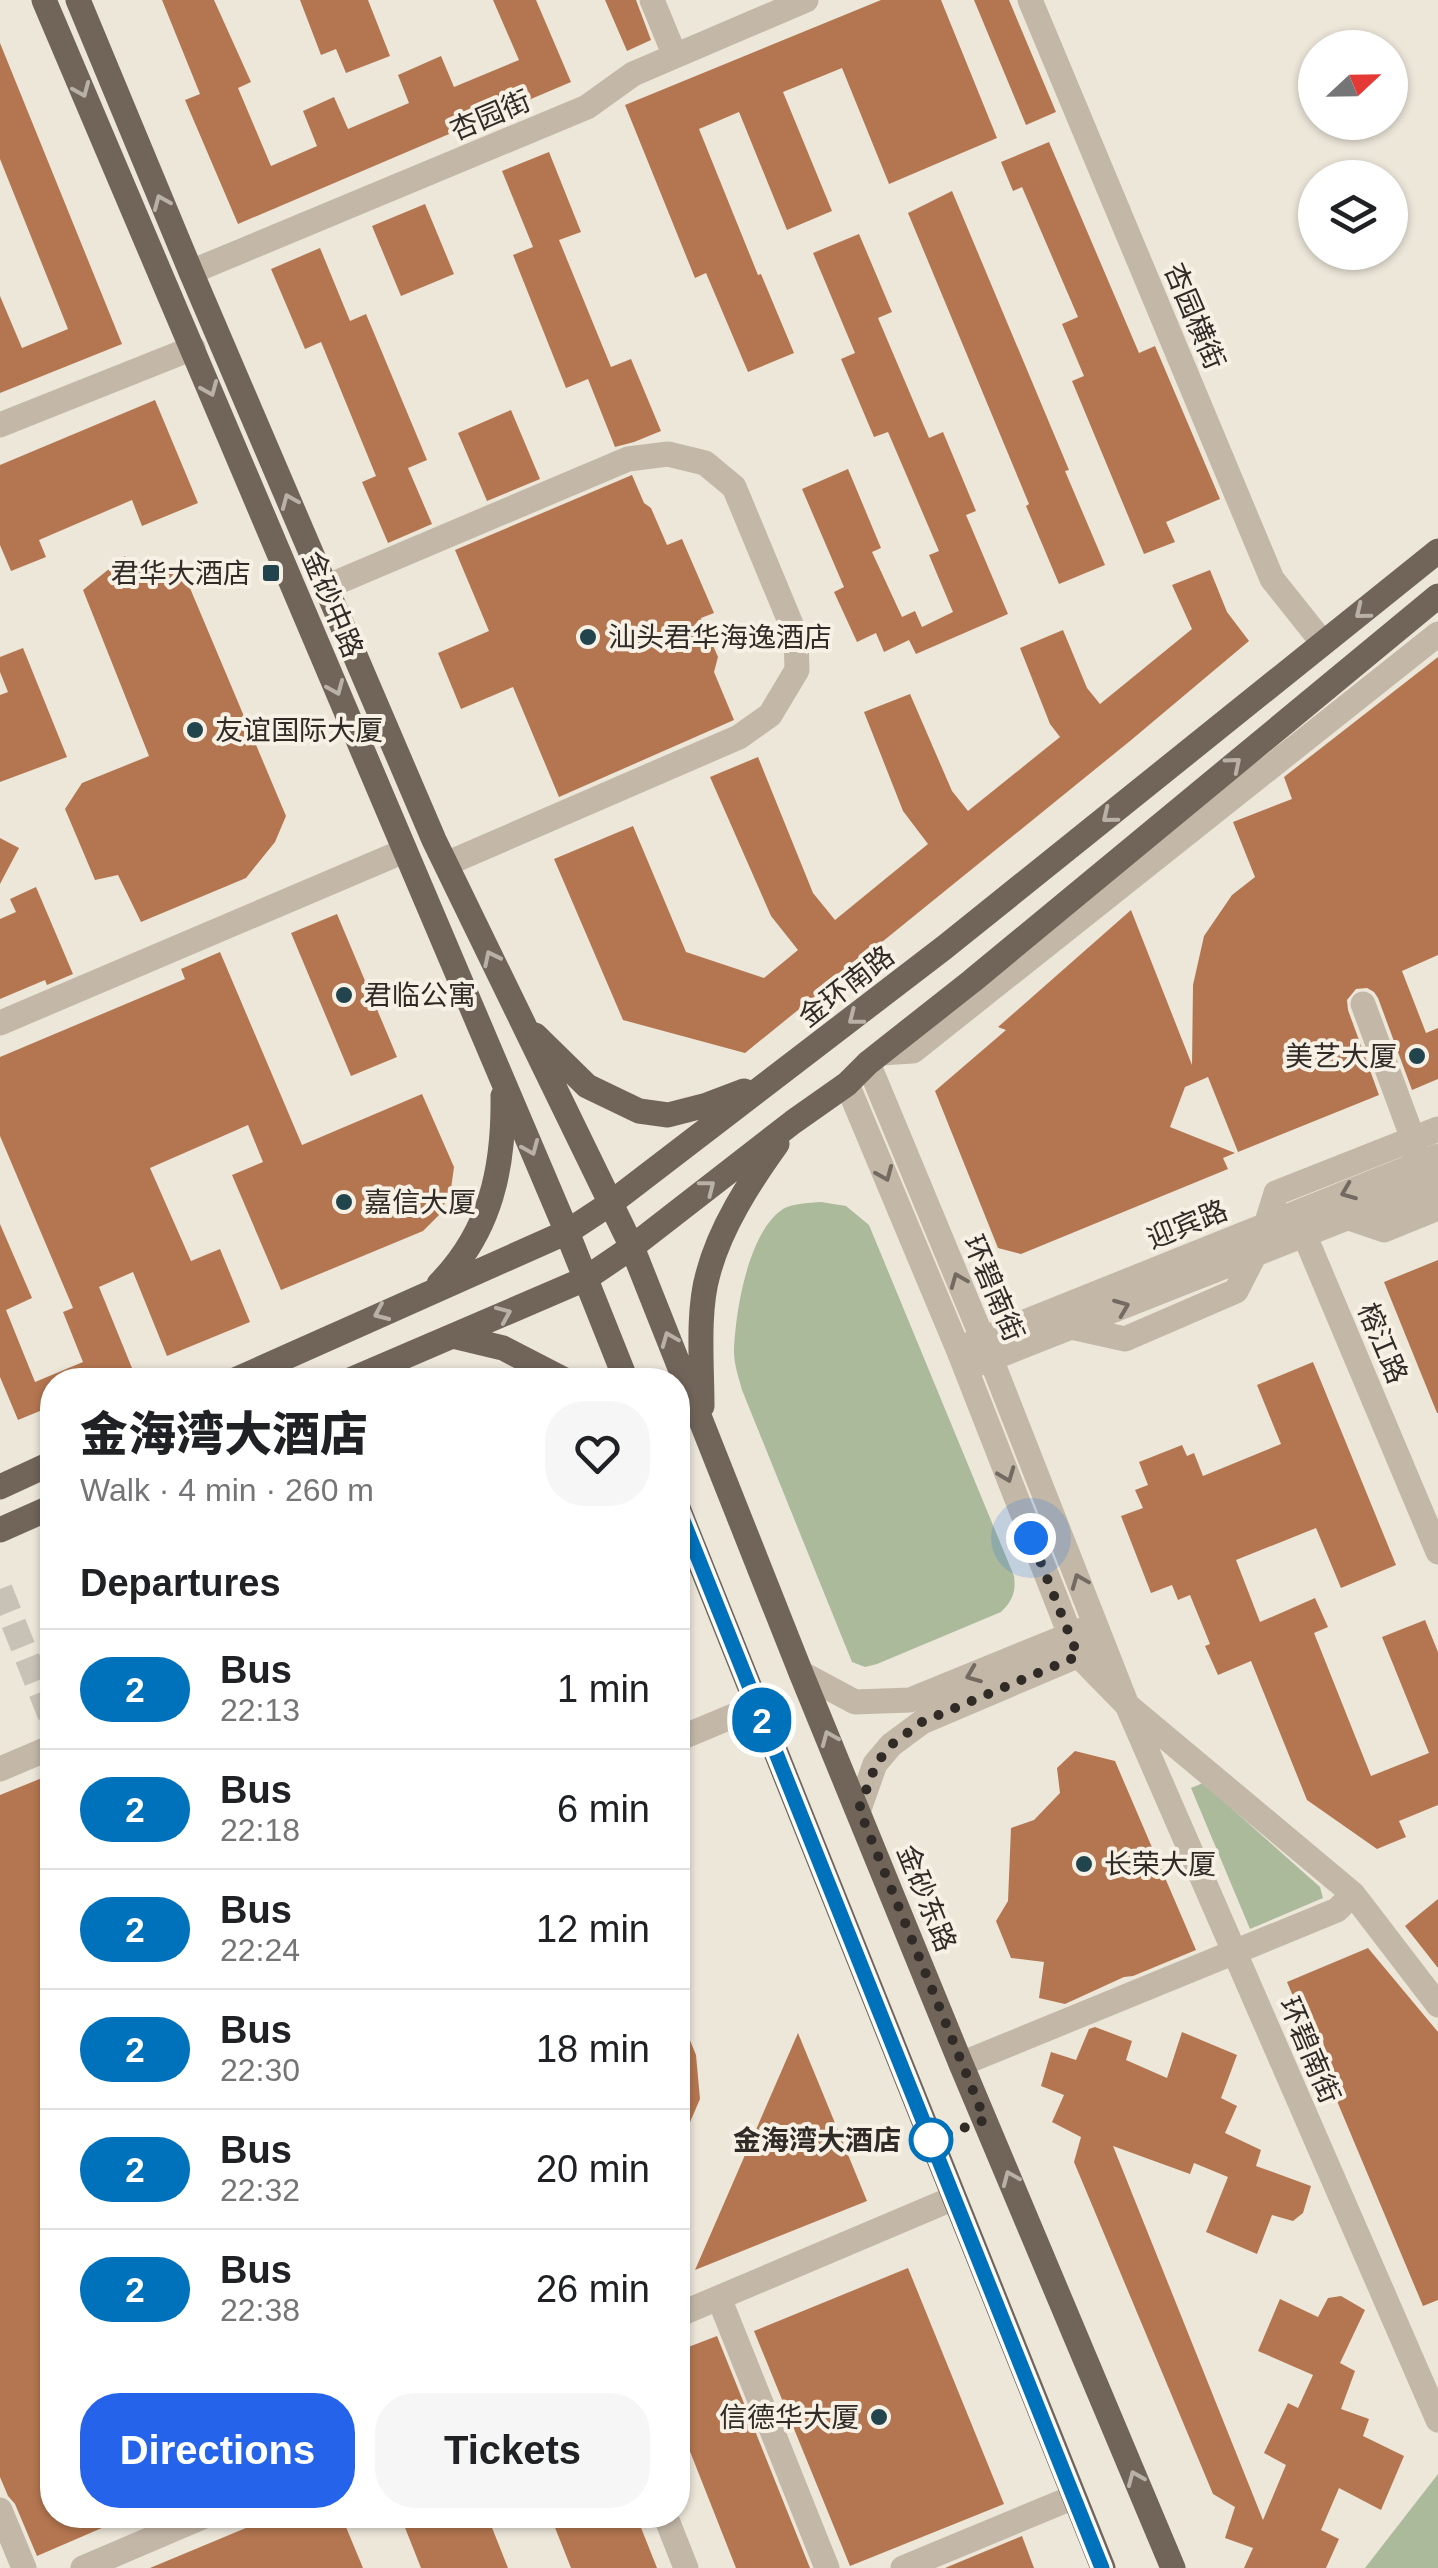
<!DOCTYPE html>
<meta charset="utf-8">
<style>
:root{--surface:#fff;--page:#f6f6f6;--text:#202124;--muted:#757577;--line:#e0e0e0;--accent:#2563eb}
body{margin:0;font-family:Arial,"Noto Sans SC",sans-serif;background:var(--page);color:var(--text);height:100vh;display:flex;flex-direction:column;font-size:38px;white-space:nowrap}
*{box-sizing:border-box;margin:0}
p{font-size:32px;color:var(--muted)}
.icon{flex:none;width:55px;height:55px;fill:none;stroke:currentColor;stroke-width:2;stroke-linecap:round;stroke-linejoin:round}
.map{position:relative;flex:1;overflow:hidden}
.panel{position:absolute;left:40px;top:1368px;width:650px;height:1160px;display:flex;flex-direction:column;background:var(--surface);border-radius:40px;box-shadow:0 2px 8px #0004}
.panel>*{flex:none}
.badge{padding:0 20px;border-radius:32px;font-size:35px;line-height:65px}
.needle{width:65px;rotate:68deg}
.fabs{position:absolute;left:1298px;top:30px;display:grid;gap:20px}
.fabs a{display:grid;place-items:center;width:110px;height:110px;border-radius:50%;background:var(--surface);box-shadow:0 2px 8px #0004;font-size:50px}
.you{position:absolute;width:50px;height:50px;margin:-25px;border:8px solid #fff;border-radius:50%;background:#1a73e8;box-shadow:0 0 0 15px #1a73e833}
.map>.badge{position:absolute;translate:-50% -50%;box-shadow:0 0 0 5px #fff}
h2{padding:0 40px;font-size:38px;line-height:90px}
.round{display:grid;place-items:center;flex:none;width:105px;height:105px;border-radius:40px;background:var(--page)}
.headline{display:flex;align-items:center;justify-content:space-between;height:170px;padding:0 40px}
h1{font-size:48px;font-weight:800;line-height:75px}
.action{display:flex;gap:20px;margin-top:auto;padding:20px 40px}
.action a{flex:1;height:115px;border-radius:40px;background:var(--accent);color:#fff;font-size:40px;font-weight:800;line-height:115px;text-align:center}
.action a+a{background:var(--page);color:var(--text)}
ul{padding:0;list-style:none}
li{display:flex;align-items:center;gap:30px;height:120px;padding:0 40px;border-top:2px solid var(--line)}
li div{flex:1}
li b{display:block;font-size:38px}
li em{font-style:normal}
li .badge{min-width:110px;font-weight:700;text-align:center}
.map>svg:first-child{display:block}
.green{fill:#acba9c}
.building{fill:#b47650}
.lines{fill:none;stroke-linecap:round;stroke-linejoin:round}
.minor-tunnel{stroke:#c7c1b6;stroke-width:25;stroke-dasharray:25 12;stroke-linecap:butt}
.minor{stroke:#c3b8a8;stroke-width:25}
.major{stroke:#71655a;stroke-width:25}
.oneway{stroke:#bab1a6}
.oneway2{stroke:#736a61}
.line-casing{stroke:#fff;stroke-width:22}
.line{stroke:#0072bc;stroke-width:15}
.walk{stroke:#312b27;stroke-width:10;stroke-dasharray:0 18}
.poi-dot{fill:#22444c;stroke:#f6f0e5;stroke-width:4}
.stop-dot{fill:#fff;stroke:#0072bc;stroke-width:5}
.labels{text-anchor:middle;stroke-width:8;stroke-linejoin:round;paint-order:stroke}
.street-label{font-size:28px;fill:#312b27;stroke:#f6f0e5}
.poi-label{font-size:28px;fill:#312b27;stroke:#f6f0e5;text-anchor:start}
.stop-label{font-size:28px;font-weight:bold;fill:#312b27;stroke:#f6f0e5;text-anchor:end}
</style>
<div class="map">
<svg width="1438" height="2568" viewBox="0 0 1438 2568">
<rect width="100%" height="100%" fill="#ede7da"/>
<path class="green" d="M821,1202L846,1206L869,1225L1014,1576C1016,1592 1013,1600 1001,1612L877,1664L865,1667L852,1662L742,1390C739,1378 734,1365 734,1352C735,1313 748,1232 783,1209C793,1203 810,1203 821,1202Z
M1203,1783L1320,1887L1323,1898L1250,1929L1191,1788Z
M1438,2474V2568H1365Z"/>
<path class="building" d="M162,0H214L251,82L238,88L271,166L317,146L303,111L334,97L348,129L409,103L398,75L441,56L454,87L519,60L493,0H536L571,82L238,224L185,100L200,94Z
M300,0H368L390,56L346,73L336,49L321,55Z
M605,0H636L651,40L627,51Z
M881,0H941L997,138L889,184L842,68L783,92L832,211L787,230L739,112L699,129L758,275L761,274L794,353L748,372L706,273L695,278L625,105Z
M974,0H1009L1056,112L1026,125Z
M0,43L122,344L0,393V296L22,348L68,329L0,159Z
M1049,142L1139,353L1155,346L1220,499L1166,522L1175,542L1144,554L1072,381L1084,376L1062,324L1078,317L1022,187L1013,191L1001,162Z
M549,152L581,232L559,240L611,367L631,359L661,431L634,442L615,447L588,379L566,388L513,255L533,247L502,171Z
M952,191L1069,470L1065,471L1105,565L1059,584L1026,506L1029,504L908,213Z
M425,204L454,274L401,296L372,226Z
M859,234L892,312L878,318L929,438L943,432L976,511L966,515L1008,614L916,654L909,640L884,652L876,633L857,642L834,592L844,587L802,489L848,469L881,548L872,552L902,617L915,611L922,627L953,612L929,555L939,551L888,432L874,437L841,359L855,353L813,253Z
M320,248L350,321L366,314L427,460L408,468L432,524L388,543L362,482L376,476L321,342L305,349L271,269Z
M155,400L198,503L142,526L132,500L39,540L46,557L11,571L0,545V465Z
M511,410L540,479L487,501L458,433Z
M632,475L644,503L651,508L667,545L682,539L714,613L701,618L718,657L714,672L734,720L559,797L513,687L461,709L438,653L489,631L455,550Z
M125,556L133,575L151,567L170,569L187,581L286,816L275,842L246,878L141,922L118,875L95,880L65,809L82,783L149,756L83,590Z
M1210,570L1227,612L1249,641L1130,741L745,1053L623,1020L554,859L633,826L686,952L764,978L798,950L771,916L710,777L758,757L813,893L835,920L928,844L903,811L864,712L910,694L952,791L968,811L1060,737L1050,724L1020,648L1063,630L1087,688L1100,704L1192,629L1172,585Z
M23,648L67,757L0,782V695L8,692L0,672V657Z
M1438,657V955L1402,971L1426,1033L1438,1028V1079L1412,1090L1378,998L1374,992L1367,988L1356,989L1347,1000L1348,1010L1379,1095L1238,1152L1208,1077L1185,1087L1170,1127L1235,1153L1223,1158L1228,1169L1021,1254L998,1248L935,1091L1006,1030L998,1027L1131,910L1192,1065L1193,985L1204,936L1232,895L1255,877L1233,822L1292,799L1284,777Z
M0,838L19,848L0,884Z
M36,887L73,974L47,985L45,980L0,999V919L16,912L10,899Z
M337,914L397,1057L351,1076L291,933Z
M220,952L302,1145L422,1094L454,1167L451,1189L440,1214L423,1231L281,1290L232,1175L263,1162L248,1125L150,1168L191,1261L220,1249L250,1322L167,1356L133,1272L99,1287L134,1373L116,1380H52V1406L18,1420L0,1377V1224L32,1298L6,1310L35,1382L83,1362L63,1312L73,1308L0,1136V1057L185,979L181,969Z
M1438,1260V1413H1437L1384,1282Z
M1313,1362L1396,1565L1341,1588L1316,1528L1236,1560L1260,1622L1315,1598L1328,1627L1314,1633L1371,1776L1429,1753L1382,1637L1425,1620L1438,1652V1805L1399,1821L1406,1837L1377,1849L1307,1800L1251,1661L1218,1675L1205,1646L1210,1644L1190,1595L1178,1600L1172,1585L1151,1593L1121,1516L1143,1508L1135,1490L1148,1485L1139,1462L1182,1445L1187,1456L1194,1453L1203,1476L1281,1444L1257,1385Z
M1075,1751L1115,1761L1196,1950L1133,1976L1124,1977L1065,2004L1039,1998L1044,1962L1011,1958L996,1921L1008,1901L1011,1828L1034,1820L1060,1793L1057,1768Z
M52,1774V2515H132L37,2556L15,2504L8,2496L0,2477V1795Z
M1438,1899V1968L1405,1926Z
M1368,1948L1438,2032V2300L1423,2306L1287,1982Z
M678,2011L696,2055L700,2099L678,2150Z
M1095,2027L1132,2041L1126,2060L1167,2078L1182,2032L1237,2055L1221,2098L1237,2106L1225,2133L1261,2150L1256,2166L1311,2186L1303,2213L1293,2221L1272,2215L1257,2254L1206,2232L1228,2177L1194,2163L1190,2174L1113,2146L1263,2520L1286,2465L1264,2453L1288,2403L1298,2408L1313,2375L1258,2351L1280,2299L1318,2317L1328,2298L1341,2296L1365,2310L1340,2363L1355,2371L1341,2409L1369,2419L1363,2436L1404,2456L1381,2510L1339,2488L1321,2530L1339,2539L1326,2568H1244L1253,2548L1225,2538L1235,2507L1213,2494L1074,2162L1081,2137L1052,2122L1064,2095L1041,2086L1051,2052L1076,2060L1089,2029Z
M798,2033L867,2201L695,2270Z
M908,2268L1004,2504L850,2566L754,2331Z
M717,2336L810,2568H736L678,2421V2351Z
M277,2515H341L363,2568H150Z
M400,2515H487L508,2568H421Z
M550,2515H636L657,2568H571Z
M1022,2536L1034,2568H945Z"/>
<g class="lines">
<path class="minor-tunnel" d="M0,1589L52,1720"/>
<path class="minor" d="M652,0L675,56
M1030,0L1272,579L1323,643
M191,272L587,107L633,74L806,0
M0,425L193,348
M326,587L628,459L668,454L705,463L734,487L796,636L797,670L770,715L739,737L446,864
M1363,1004L1413,1139L1415,1155
M0,1023L404,851
M881,1053L913,1051L1438,634
M868,1063L991,1359L1127,1705L1438,2420
M847,1084L958,1349L1078,1655L1127,1705L1353,1894L1438,2005
M1349,1218L1384,1230L1438,1208
M1299,1222L1438,1552
M1266,1225L1276,1193L1438,1129
M1071,1327L1125,1339L1236,1291L1255,1254
M970,1344L1438,1156
M975,1365L1438,1182
M801,1673L855,1702L910,1700L1082,1630
M678,1739L757,1706
M0,1769L52,1747
M859,1809L875,1764L891,1745L922,1722L1091,1650
M961,2064L1337,1910L1353,1894
M719,2298L827,2568
M678,2315L954,2198
M0,2510L24,2568
M665,2515L686,2568
M83,2568L207,2515
M903,2568L1074,2497"/>
<path class="major" d="M44,0L567,1232L626,1380
M78,0L191,272L434,840L632,1247L801,1673L961,2064L1173,2568
M535,1035L587,1086L639,1111L668,1115L707,1105L744,1091
M439,1284C491,1231 504,1168 503,1096
M453,1336L503,1348L565,1380
M235,1380L567,1232L611,1203L945,947L1438,551
M350,1380L585,1279L632,1247L793,1122L847,1084L868,1063L972,981L1438,596
M702,1406C702,1366 697,1312 708,1274C720,1228 749,1183 777,1144
M0,1487L52,1463
M678,1508L1103,2568
M0,1530L52,1507"/>
</g>
<defs><path id="oneway-chevron" d="M-2-3.5L2.5 0L-2 3.5" fill="none" stroke-width="1.6" stroke-linecap="round" stroke-linejoin="round" transform="scale(2.5)"/></defs>
<g class="oneway">
<use href="#oneway-chevron" transform="translate(82 90) rotate(67)"/>
<use href="#oneway-chevron" transform="translate(161 202) rotate(-113)"/>
<use href="#oneway-chevron" transform="translate(210 389) rotate(67)"/>
<use href="#oneway-chevron" transform="translate(289 501) rotate(-113)"/>
<use href="#oneway-chevron" transform="translate(1362 612) rotate(141)"/>
<use href="#oneway-chevron" transform="translate(336 688) rotate(67)"/>
<use href="#oneway-chevron" transform="translate(1234 764) rotate(-40)"/>
<use href="#oneway-chevron" transform="translate(1109 816) rotate(141)"/>
<use href="#oneway-chevron" transform="translate(491 958) rotate(-116)"/>
<use href="#oneway-chevron" transform="translate(855 1018) rotate(142)"/>
<use href="#oneway-chevron" transform="translate(531 1148) rotate(67)"/>
<use href="#oneway-chevron" transform="translate(708 1187) rotate(-38)"/>
<use href="#oneway-chevron" transform="translate(381 1313) rotate(156)"/>
<use href="#oneway-chevron" transform="translate(504 1314) rotate(-23)"/>
<use href="#oneway-chevron" transform="translate(669 1339) rotate(-112)"/>
<use href="#oneway-chevron" transform="translate(829 1738) rotate(-113)"/>
<use href="#oneway-chevron" transform="translate(1010 2178) rotate(-113)"/>
<use href="#oneway-chevron" transform="translate(1135 2478) rotate(-113)"/>
</g>
<g class="oneway2">
<use href="#oneway-chevron" transform="translate(885 1174) rotate(67)"/>
<use href="#oneway-chevron" transform="translate(1348 1192) rotate(158)"/>
<use href="#oneway-chevron" transform="translate(958 1280) rotate(-112)"/>
<use href="#oneway-chevron" transform="translate(1122 1307) rotate(-22)"/>
<use href="#oneway-chevron" transform="translate(1007 1475) rotate(69)"/>
<use href="#oneway-chevron" transform="translate(1079 1581) rotate(-112)"/>
<use href="#oneway-chevron" transform="translate(973 1675) rotate(158)"/>
</g>
<g class="lines">
<g class="line-casing">
<path id="line" d="M678,1508L1102,2568"/>
</g>
<use href="#line" class="line"/>
<path class="walk" d="M931,2140L985,2120L859,1809L876,1764L891,1745L922,1722L1078,1656L1031,1538"/>
</g>
<g class="poi-dot">
<rect x="261" y="563" width="20" height="20" rx="5"/>
<circle cx="588" cy="637" r="10"/>
<circle cx="195" cy="730" r="10"/>
<circle cx="344" cy="995" r="10"/>
<circle cx="1417" cy="1056" r="10"/>
<circle cx="344" cy="1202" r="10"/>
<circle cx="1084" cy="1864" r="10"/>
<circle cx="879" cy="2417" r="10"/>
</g>
<circle class="stop-dot" cx="931" cy="2140" r="20"/>
<g class="labels">
<g class="street-label">
<text transform="translate(490 115) rotate(-23)" y="10">杏园街</text>
<text transform="translate(1195 316) rotate(67)" y="10">杏园横街</text>
<text transform="translate(333 604) rotate(67)" y="10">金砂中路</text>
<text transform="translate(846 986) rotate(-38)" y="10">金环南路</text>
<text transform="translate(1187 1224) rotate(-22)" y="10">迎宾路</text>
<text transform="translate(994 1288) rotate(67)" y="10">环碧南街</text>
<text transform="translate(1383 1343) rotate(67)" y="10">榕江路</text>
<text transform="translate(927 1898) rotate(68)" y="10">金砂东路</text>
<text transform="translate(1310 2050) rotate(67)" y="10">环碧南街</text>
</g>
<g class="poi-label">
<text x="251" y="583" text-anchor="end">君华大酒店</text>
<text x="608" y="647">汕头君华海逸酒店</text>
<text x="215" y="740">友谊国际大厦</text>
<text x="364" y="1005">君临公寓</text>
<text x="1397" y="1066" text-anchor="end">美艺大厦</text>
<text x="364" y="1212">嘉信大厦</text>
<text x="1104" y="1874">长荣大厦</text>
<text x="859" y="2427" text-anchor="end">信德华大厦</text>
</g>
<g class="stop-label">
<text x="901" y="2150">金海湾大酒店</text>
</g>
</g>
</svg>
<div class="fabs">
<a><svg class="needle" viewBox="-14 -14 28 28"><path d="M0-13l5 13h-10z" fill="#e53935"/><path d="M0 13l5-13h-10z" fill="#757577"/></svg></a>
<a><svg class="icon" aria-label="layers" viewBox="0 0 24 24"><path d="M12 4l9 5-9 5-9-5zM3 14l9 5 9-5"/></svg></a>
</div>
<div class="you" style="left:1031px;top:1538px"></div>
<b class="badge" style="left:762px;top:1720px;background:#0072bc;color:#fff">2</b>
<section class="panel">
<div class="headline"><div><h1>金海湾大酒店</h1><p>Walk · 4 min · 260 m</p></div><a class="round"><svg class="icon" aria-label="heart" viewBox="0 0 24 24"><path d="M12 20l-8-8c-3-5 5-10 8-4 3-6 11-1 8 4z"/></svg></a></div>
<h2>Departures</h2>
<ul>
<li><span class="badge" style="background:#0072bc;color:#fff">2</span><div><b>Bus</b><p>22:13</p></div><em>1 min</em></li>
<li><span class="badge" style="background:#0072bc;color:#fff">2</span><div><b>Bus</b><p>22:18</p></div><em>6 min</em></li>
<li><span class="badge" style="background:#0072bc;color:#fff">2</span><div><b>Bus</b><p>22:24</p></div><em>12 min</em></li>
<li><span class="badge" style="background:#0072bc;color:#fff">2</span><div><b>Bus</b><p>22:30</p></div><em>18 min</em></li>
<li><span class="badge" style="background:#0072bc;color:#fff">2</span><div><b>Bus</b><p>22:32</p></div><em>20 min</em></li>
<li><span class="badge" style="background:#0072bc;color:#fff">2</span><div><b>Bus</b><p>22:38</p></div><em>26 min</em></li>
</ul>
<div class="action"><a>Directions</a><a>Tickets</a></div>
</section>
</div>
